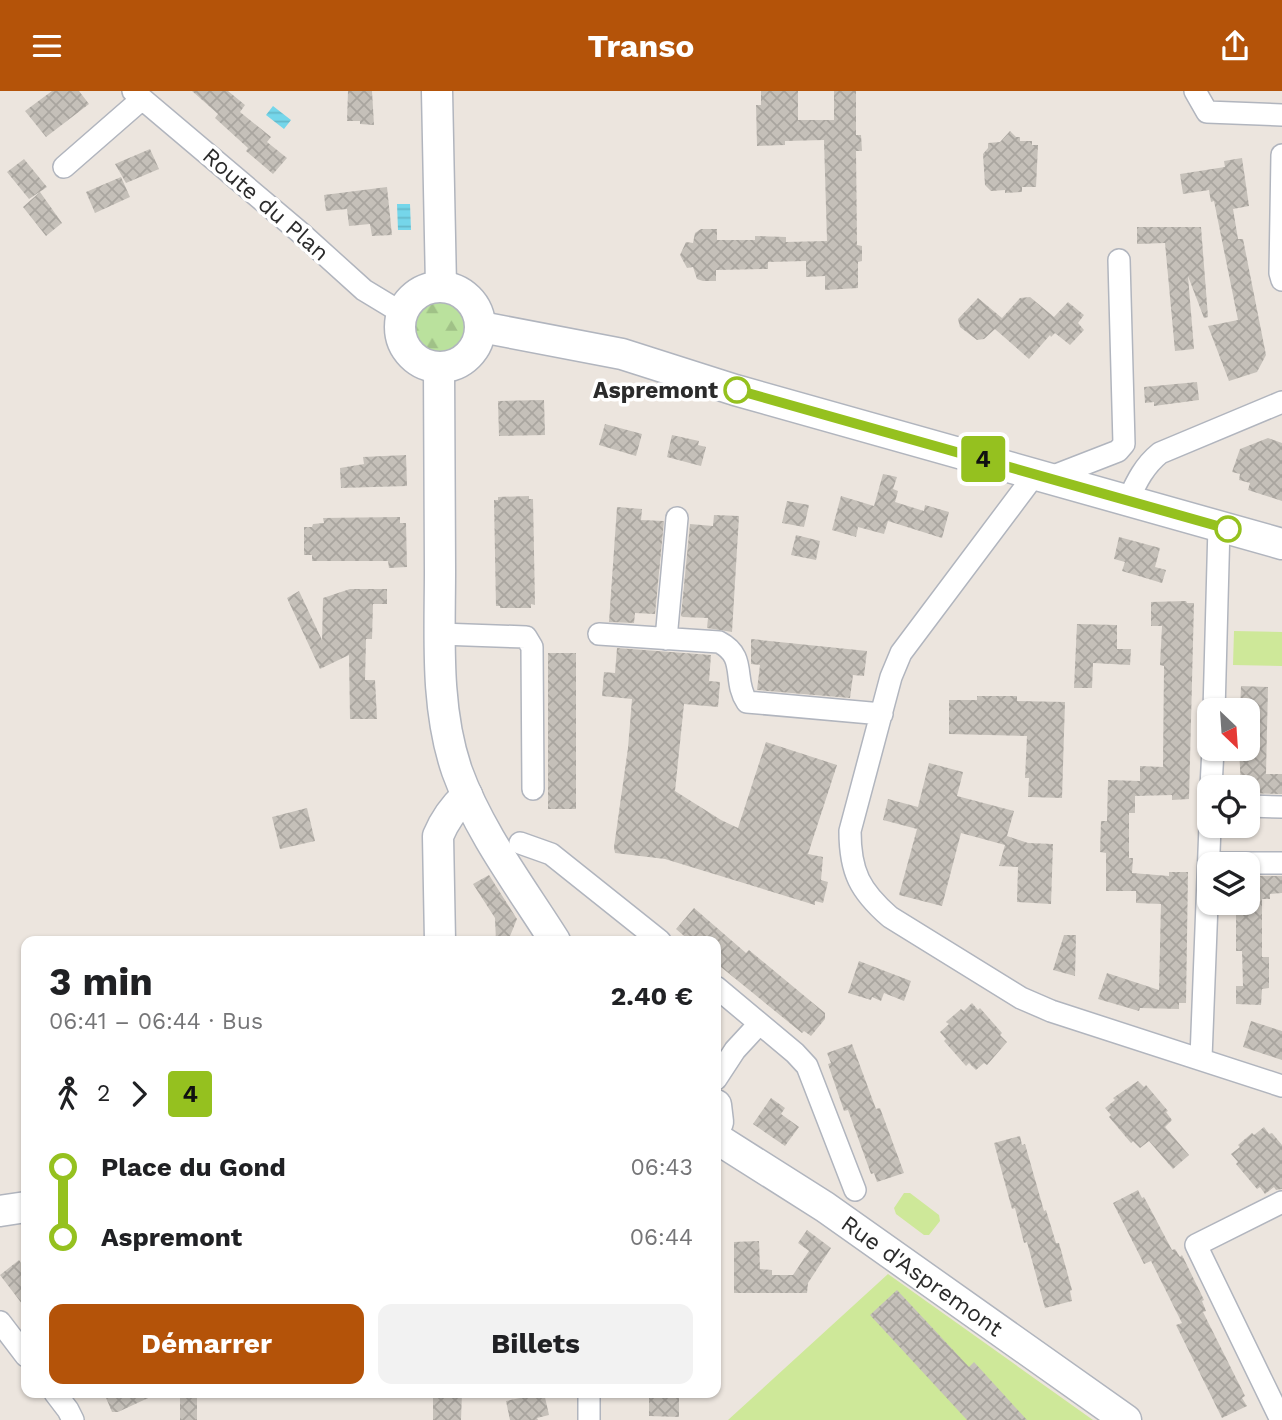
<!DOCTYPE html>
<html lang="fr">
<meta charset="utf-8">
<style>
:root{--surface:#fff;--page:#f2f2f2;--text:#202124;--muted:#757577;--accent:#b45309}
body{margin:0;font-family:"Work Sans",sans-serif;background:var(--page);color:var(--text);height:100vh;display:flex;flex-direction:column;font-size:26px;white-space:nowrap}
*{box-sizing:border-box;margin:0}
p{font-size:23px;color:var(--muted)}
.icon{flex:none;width:38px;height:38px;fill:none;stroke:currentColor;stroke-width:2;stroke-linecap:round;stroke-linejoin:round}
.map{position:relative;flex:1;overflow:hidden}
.sheet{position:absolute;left:21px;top:845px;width:700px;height:462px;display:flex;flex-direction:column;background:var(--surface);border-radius:14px;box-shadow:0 2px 5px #0004}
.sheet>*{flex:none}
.badge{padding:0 14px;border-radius:5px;font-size:24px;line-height:46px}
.needle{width:46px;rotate:155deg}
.buttons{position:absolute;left:1197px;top:607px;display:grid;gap:14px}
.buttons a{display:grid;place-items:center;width:63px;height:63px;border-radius:14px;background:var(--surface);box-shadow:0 2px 5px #0004;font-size:35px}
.map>.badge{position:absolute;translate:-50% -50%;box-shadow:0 0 0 4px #fff}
.legs{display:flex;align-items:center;gap:10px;height:77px;padding:0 28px;font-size:23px}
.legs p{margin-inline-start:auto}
.overview{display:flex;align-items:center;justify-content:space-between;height:119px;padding:0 28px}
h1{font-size:38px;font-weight:700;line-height:52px}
.cta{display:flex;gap:14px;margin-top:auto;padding:14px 28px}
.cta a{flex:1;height:80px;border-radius:14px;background:var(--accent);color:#fff;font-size:28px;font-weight:700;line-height:80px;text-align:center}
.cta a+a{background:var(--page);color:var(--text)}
ul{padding:0 28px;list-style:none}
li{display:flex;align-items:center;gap:24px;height:70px;font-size:26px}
li i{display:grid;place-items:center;width:10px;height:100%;margin:0 9px;background:currentColor}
li i::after{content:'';width:18px;height:18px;margin:-9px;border:5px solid;border-radius:50%;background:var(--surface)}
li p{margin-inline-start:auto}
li:first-child i{background:linear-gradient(#0000 50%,currentColor 0)}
li:last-child i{background:linear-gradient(currentColor 50%,#0000 0)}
header{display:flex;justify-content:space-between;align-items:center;height:91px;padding:0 28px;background:var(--accent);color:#fff;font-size:32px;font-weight:700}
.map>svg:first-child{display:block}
.forest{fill:url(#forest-firs)}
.pitch{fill:#cee899}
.water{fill:url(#water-rules)}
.building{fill:url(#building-cross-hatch)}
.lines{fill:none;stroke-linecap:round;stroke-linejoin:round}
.street-casing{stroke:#b1b5be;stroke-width:24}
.secondary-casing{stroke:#b1b5be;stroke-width:33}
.street{stroke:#fff;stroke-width:21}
.secondary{stroke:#fff;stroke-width:30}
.line-1-casing{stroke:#fff;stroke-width:16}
.line-1{stroke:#95c11f;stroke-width:10}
.stop-1-dot{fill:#fff;stroke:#95c11f;stroke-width:3.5}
.labels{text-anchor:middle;stroke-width:7;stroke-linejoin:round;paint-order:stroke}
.street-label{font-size:23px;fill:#2b2b2b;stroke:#fff}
.stop-label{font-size:23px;font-weight:bold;fill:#2b2b2b;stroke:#fff;text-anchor:end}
</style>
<header><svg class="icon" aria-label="menu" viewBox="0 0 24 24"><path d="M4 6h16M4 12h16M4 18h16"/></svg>Transo<svg class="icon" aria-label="share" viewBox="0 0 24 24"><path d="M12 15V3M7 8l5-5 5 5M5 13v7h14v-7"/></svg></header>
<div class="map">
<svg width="1282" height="1329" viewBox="0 0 1282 1329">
<defs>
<pattern id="forest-firs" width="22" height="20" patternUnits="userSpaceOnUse" patternTransform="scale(1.75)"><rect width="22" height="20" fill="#bae19d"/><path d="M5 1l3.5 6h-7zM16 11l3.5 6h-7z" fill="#a0c187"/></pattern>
<pattern id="water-rules" width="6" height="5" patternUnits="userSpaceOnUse" patternTransform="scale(1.75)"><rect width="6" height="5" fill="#75d6ea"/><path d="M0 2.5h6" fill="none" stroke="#65b8c9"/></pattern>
<pattern id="building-cross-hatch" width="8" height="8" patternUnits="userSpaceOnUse" patternTransform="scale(1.75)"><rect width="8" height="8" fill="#c5c0b9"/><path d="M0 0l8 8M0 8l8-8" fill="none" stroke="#a9a59f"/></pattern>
</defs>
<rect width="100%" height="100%" fill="#ece5de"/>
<path class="forest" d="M408 235a29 29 0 1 1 58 0a29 29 0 1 1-58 0Z"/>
<path class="pitch" d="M1234,540L1282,541V575L1233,574Z
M904,1102H910L939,1124L940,1130L929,1144H924L896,1123L894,1117Z
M888,1183L1093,1329H728Z"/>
<path class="water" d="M273,15L291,29L284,38L266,24Z
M397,113H410L411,139H398Z"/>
<path class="building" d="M52,0H79L89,13L46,46L25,20Z
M192,0H228L245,14L240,21L271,46L267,51L287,67L273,83L246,60L248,57L215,27L218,23Z
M348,0H372L374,34L360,33V30H347Z
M761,0H798V29H834V0H856V44H861L862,60H856L857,154L862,155V170L858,171V197L825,199V185L806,186V170L768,171V178L716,179V190H703L697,188L693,176L687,177L680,164L686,151L693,152L695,142L701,138H717V149H755V145L786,146V151L827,150L824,49L785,50V54L757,55L756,14H761Z
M1010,40L1016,46H1020V50H1032V54H1038L1036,96H1022V101L1005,102V99L991,100L985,94L983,63L988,57V52L1000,51Z
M150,58L159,78L126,92L115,73Z
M1242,67L1249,115L1233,118L1238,148H1243L1266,264L1257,281L1229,290L1208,235L1238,229L1214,110L1211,111L1209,99L1183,103L1180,83L1225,76L1224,70Z
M24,68L47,96L29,108L7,81Z
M121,86L130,106L95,122L86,101Z
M387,96L392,144L372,145L370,133L349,135L347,118L326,120L324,104Z
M40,101L62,132L46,145L23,116Z
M1137,136H1201L1208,226L1204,227L1188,185L1194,258L1175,260L1165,152L1137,153Z
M1030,206L1054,226L1068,211L1084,224L1078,232L1084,239L1070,254L1055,242L1051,246L1050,244L1029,268L995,238L984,248L977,249L960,236L958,228L978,207L1002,227L1020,207Z
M1197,291L1199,309L1154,315V311L1145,312L1144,296Z
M544,309L545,344L499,345L498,310Z
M605,333L642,343L636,365L599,354Z
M672,344L699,350L698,354L706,356L701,375L667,366Z
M1268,347L1282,352V410L1248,399L1250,392L1239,389L1240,383L1232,381L1240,358Z
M406,364L407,395L341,397L340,377L364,373L363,366Z
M883,383L897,386L893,398L898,400L895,411L924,420L925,414L949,421L942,447L888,430L884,443L858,436L856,446L832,439L841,405L874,415Z
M529,405V408H533L535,514L531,513V517H500V515H496L494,409H498V406Z
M787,410L809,414L804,436L782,432Z
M617,416L642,418L641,429L664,430L655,523L635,522L634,532L609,531Z
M714,424L739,425L732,541L707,537L708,527L683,526L681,525L690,433L713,435Z
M400,426V432H406L407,476L389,477L388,470H312V464H304V436H312L313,433L324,432L323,427Z
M796,444L820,450L816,469L791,464Z
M1119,446L1160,457L1155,476L1166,479L1162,492L1122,480L1125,471L1114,468Z
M350,498H387V513H373L372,548H366L365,589H375L377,628H350L349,564L320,578L287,507L299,500L322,549L323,507Z
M1186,510L1187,512H1194L1189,708L1172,709V704L1135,705V722H1129V767H1133L1132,782L1169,785V781H1188L1186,912H1179V918L1140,917L1139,920L1098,908L1107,882L1159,899L1161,813L1136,812V800H1106V762L1100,761L1101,730H1107L1108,689L1140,690V675L1163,676L1164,575L1160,574L1162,535H1151V511Z
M1077,533L1117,534V558H1131L1130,574L1093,572L1092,597H1074Z
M751,548L867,560L864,585L853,584L850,607L757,599L760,574L751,573Z
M617,557L711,564L709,590L720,591L718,616L684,613L675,700L721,729L738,737L766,651L837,674L808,763L823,766L821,789L828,791L823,812L815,810V814L665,768L615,762L614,756L628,657L632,608L602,605L604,581L615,582Z
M548,562H576V718H548Z
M1241,595L1268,596L1266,683H1282V703L1248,702V696H1241L1239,658H1248V620H1240Z
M977,605H1017V610L1065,611L1062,707L1028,706L1029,687H1025L1027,645L949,643V609H977Z
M929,672L963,681L957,705L1014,720L1005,752L1007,745L1028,752L1053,753L1051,813L1017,811L1018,776L999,775L1005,754L961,742L942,815L899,804L917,738L883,729L888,708L918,716Z
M307,717L315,750L280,758L272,726Z
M489,784L517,828L508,850H496L495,827L473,793Z
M1248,785H1282V802L1270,803V808H1262V866H1269V897L1262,898L1261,914L1236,913V895H1243L1242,860H1236V818L1248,819Z
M694,817L746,862L749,859L825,922V928L811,945L804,940L802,942L716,872V850H690L676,838Z
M1064,844H1076L1075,885L1053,879Z
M859,870L911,890L904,910L884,902L881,910L872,906L871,909L848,902Z
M972,912L978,919L980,917L1002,942L1000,944L1007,951L987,974L984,972L976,979L969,972L966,975L944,950L946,948L940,941L949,933L946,931L961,918L964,920Z
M1251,930L1282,940V969L1243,956Z
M852,953L876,1018L880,1017L904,1082L877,1091L874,1082L871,1083L848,1019L844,1020L828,973L831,972L827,962Z
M1138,990L1144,996L1146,994L1168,1020L1166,1021L1172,1029L1165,1036L1189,1064L1173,1078L1149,1050L1140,1057L1133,1050L1131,1052L1109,1026L1111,1024L1105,1017L1115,1009L1113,1007Z
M771,1007L785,1017L781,1023L799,1036L785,1055L753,1033Z
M1264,1036L1269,1043L1272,1042L1282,1054V1098L1276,1099L1274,1096L1265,1103L1260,1096L1257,1098L1236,1073L1238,1071L1231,1063L1240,1056L1238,1054L1252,1042L1254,1044Z
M1020,1045L1022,1054L1025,1053L1044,1120L1046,1119L1056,1152H1059L1072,1199L1070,1200L1072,1210L1045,1217L1027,1151L1024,1152L1015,1117L1012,1118L994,1052Z
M1138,1099L1142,1107L1144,1106L1172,1159L1175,1158L1180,1166L1182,1164L1204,1209L1202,1210L1206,1220L1203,1221L1245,1305L1242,1307L1247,1315L1222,1327L1176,1234L1182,1232L1151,1170L1144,1173L1113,1112Z
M807,1139L831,1157L808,1192L807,1202H734V1151L759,1150L760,1178L772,1179V1184H793L809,1160L798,1152Z
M19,1169L26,1179V1218L0,1184Z
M897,1199L969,1276L974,1271L1027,1329H967L870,1224Z
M104,1302H159L118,1321H112Z
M433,1302H462L461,1329H433Z
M544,1302L549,1324L537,1327L538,1329H510L506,1310Z
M649,1302H679V1326L649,1325Z
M180,1306H197V1329H180Z"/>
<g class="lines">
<g class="street-casing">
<path id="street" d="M133,0L302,143L364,199L402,222
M1195,0L1207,21L1282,24
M1282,64L1280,182L1282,189
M64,76L142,8
M1036,382L901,562L891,586L850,740C850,781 860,800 890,826L1021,907L1051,920L1282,995
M1051,386L1118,360L1124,353L1119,169
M1128,409C1137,390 1144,375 1160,362L1282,311
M440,543L526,546L532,556L533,698
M599,543L719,551C748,566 732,589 747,611L882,623
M666,548L677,427
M1214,620L1219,435
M1211,696L1213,658
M1248,715L1282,716
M520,752L551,763L660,850
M1209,772H1282
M716,896L795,962L807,975L855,1099
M1201,967L1210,735
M716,988L735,959L759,933
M0,1231L26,1265
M55,1302L68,1319L73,1329
M589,1302V1329
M1281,1329L1196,1154L1282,1111"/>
</g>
<g class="secondary-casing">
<g id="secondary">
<path d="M437,0L441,195"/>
<circle cx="440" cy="236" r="40"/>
<path d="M481,236L622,263L735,299L1282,453"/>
<path d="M439,277C439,344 440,412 440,479C440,545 435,616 457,680C479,741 521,796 555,850"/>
<path d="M440,850L438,745C445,728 454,716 467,704"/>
<path d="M716,1014L718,1031L716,1036"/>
<path id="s1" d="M716,1047L825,1116L1126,1329"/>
<path d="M0,1120L26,1116"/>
</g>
</g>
<use href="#street" class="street"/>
<use href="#secondary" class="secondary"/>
</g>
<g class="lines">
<g class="line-1-casing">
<path id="line-1" d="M737,299L1228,438"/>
</g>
<use href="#line-1" class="line-1"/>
</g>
<g class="stop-1-dot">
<circle cx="737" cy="299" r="12"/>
<circle cx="1228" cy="438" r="12"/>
</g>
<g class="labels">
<g class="street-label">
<text transform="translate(266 113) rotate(41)" y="8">Route du Plan</text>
<text dy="8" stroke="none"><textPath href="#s1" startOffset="248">Rue d'Aspremont</textPath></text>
</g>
<g class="stop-label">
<text x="718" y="307">Aspremont</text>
</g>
</g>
</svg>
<div class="buttons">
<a><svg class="needle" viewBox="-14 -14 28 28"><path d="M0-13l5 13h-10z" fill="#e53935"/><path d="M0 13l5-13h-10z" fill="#757577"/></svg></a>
<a><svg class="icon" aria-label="locate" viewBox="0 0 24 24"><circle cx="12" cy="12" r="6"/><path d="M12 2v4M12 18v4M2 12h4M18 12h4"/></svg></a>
<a><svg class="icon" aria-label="layers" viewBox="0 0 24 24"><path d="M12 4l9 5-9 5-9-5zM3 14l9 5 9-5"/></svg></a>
</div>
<b class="badge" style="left:983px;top:368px;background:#95c11f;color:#111">4</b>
<section class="sheet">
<div class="overview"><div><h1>3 min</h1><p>06:41 – 06:44 · Bus</p></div><b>2.40 €</b></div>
<div class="legs"><svg class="icon" aria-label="walk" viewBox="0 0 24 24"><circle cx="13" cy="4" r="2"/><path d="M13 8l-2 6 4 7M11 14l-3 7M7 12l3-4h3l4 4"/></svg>2<svg class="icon" aria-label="forward" viewBox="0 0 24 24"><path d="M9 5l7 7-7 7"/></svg><b class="badge" style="background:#95c11f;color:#111">4</b></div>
<ul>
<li><i style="color:#95c11f"></i><b>Place du Gond</b><p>06:43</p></li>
<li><i style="color:#95c11f"></i><b>Aspremont</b><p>06:44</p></li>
</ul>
<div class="cta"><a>Démarrer</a><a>Billets</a></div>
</section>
</div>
